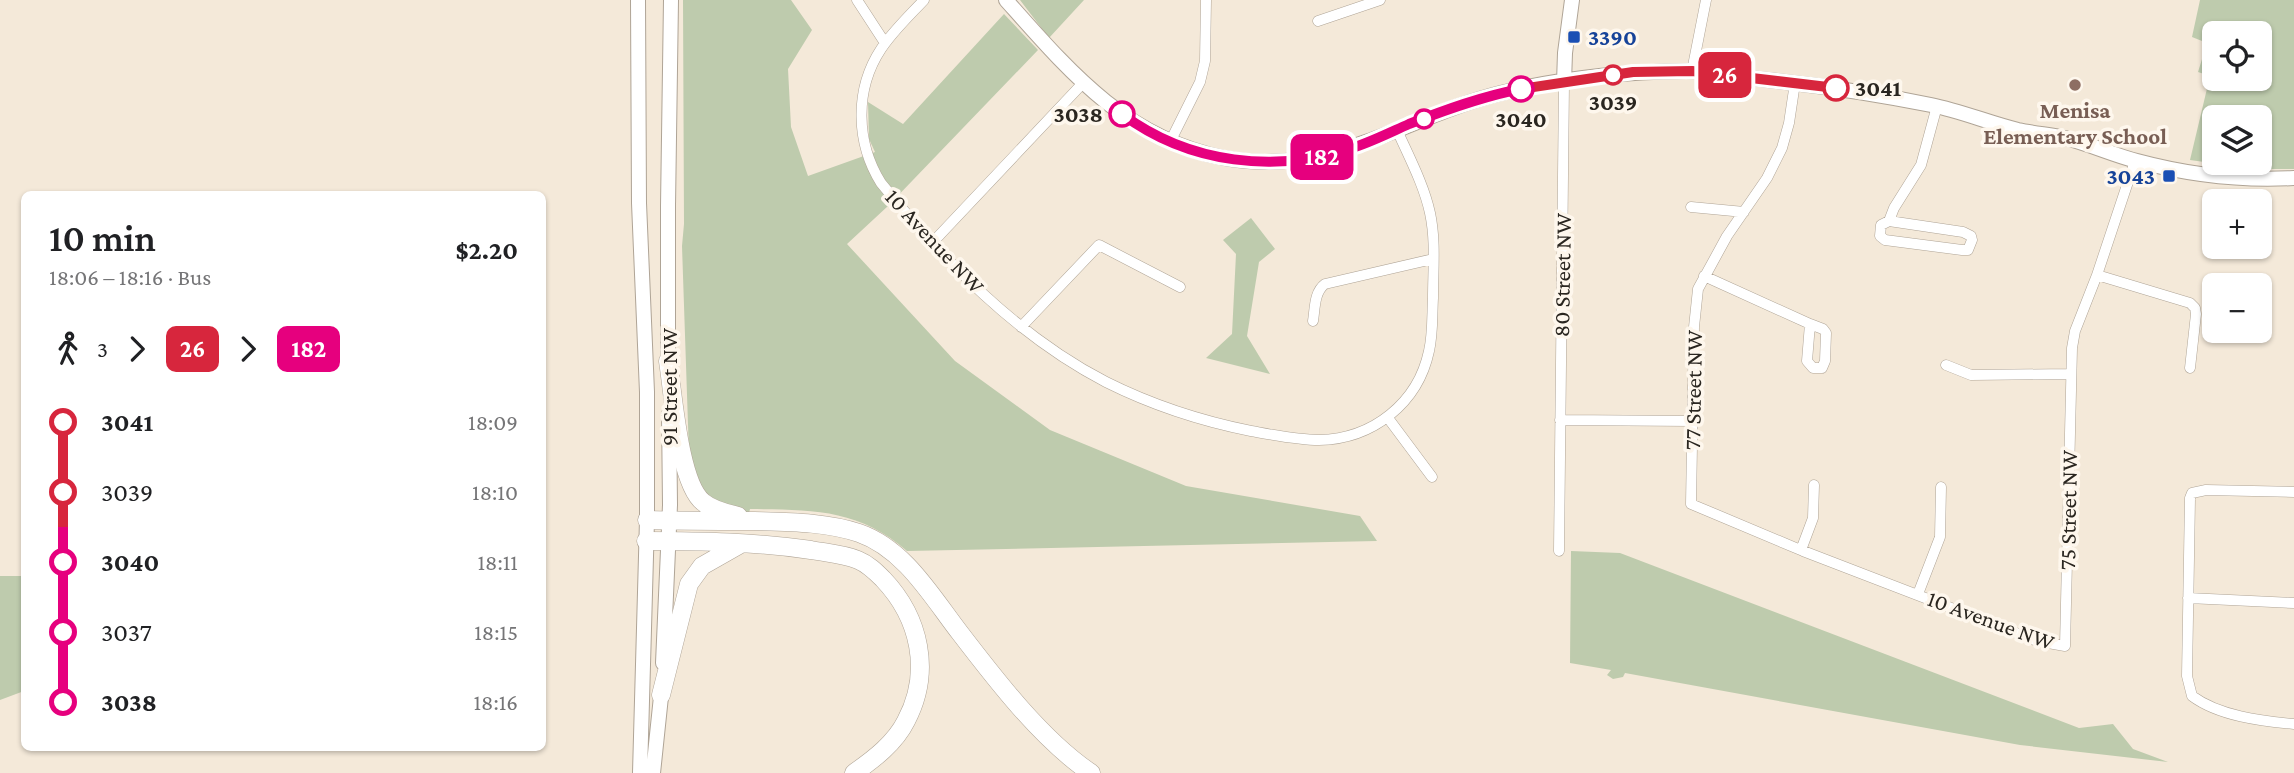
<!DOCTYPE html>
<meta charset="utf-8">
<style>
:root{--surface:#fff;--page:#f6f6f6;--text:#202124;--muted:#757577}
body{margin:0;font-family:"Crimson Pro",serif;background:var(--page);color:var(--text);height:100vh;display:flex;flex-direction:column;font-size:26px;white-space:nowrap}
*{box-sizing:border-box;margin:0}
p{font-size:23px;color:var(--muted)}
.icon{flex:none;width:38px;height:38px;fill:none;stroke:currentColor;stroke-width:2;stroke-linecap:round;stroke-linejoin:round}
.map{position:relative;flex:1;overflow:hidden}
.details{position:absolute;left:21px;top:191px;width:525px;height:560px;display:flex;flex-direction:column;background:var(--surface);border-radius:10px;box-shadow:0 2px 5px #0004}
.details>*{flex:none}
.badge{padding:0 14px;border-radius:10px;font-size:24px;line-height:46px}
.controls{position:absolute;left:2202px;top:21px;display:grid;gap:14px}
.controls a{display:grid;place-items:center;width:70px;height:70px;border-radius:10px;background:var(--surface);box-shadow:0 2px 5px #0004;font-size:35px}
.map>.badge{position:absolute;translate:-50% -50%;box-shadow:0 0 0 4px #fff}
.legs{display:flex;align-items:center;gap:10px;height:77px;padding:0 28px;font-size:23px}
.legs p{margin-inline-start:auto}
.overview{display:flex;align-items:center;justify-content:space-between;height:119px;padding:0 28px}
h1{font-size:38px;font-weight:600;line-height:52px}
ul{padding:0 28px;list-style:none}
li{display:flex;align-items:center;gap:24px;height:70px;font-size:26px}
li i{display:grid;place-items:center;width:10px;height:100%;margin:0 9px;background:currentColor}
li i::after{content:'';width:18px;height:18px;margin:-9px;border:5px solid;border-radius:50%;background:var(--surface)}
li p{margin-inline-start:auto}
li:first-child i{background:linear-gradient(#0000 50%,currentColor 0)}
li:last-child i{background:linear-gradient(currentColor 50%,#0000 0)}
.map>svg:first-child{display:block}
.green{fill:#becbad;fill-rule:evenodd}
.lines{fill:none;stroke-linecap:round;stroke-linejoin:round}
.street-casing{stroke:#afa496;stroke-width:11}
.secondary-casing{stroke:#afa496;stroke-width:16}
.highway-casing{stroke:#afa496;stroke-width:19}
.street{stroke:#fff;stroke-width:10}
.secondary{stroke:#fff;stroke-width:14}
.highway{stroke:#fff;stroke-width:18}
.line-1-casing{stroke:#fff;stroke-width:16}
.line-2-casing{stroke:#fff;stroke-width:16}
.line-1{stroke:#d7263d;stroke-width:10}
.line-2{stroke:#e6007e;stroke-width:10}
.transit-dot{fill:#1a4fb4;stroke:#fef7ed;stroke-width:2.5}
.stop-1-dot{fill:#fff;stroke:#d7263d;stroke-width:3.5}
.education-dot{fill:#8d6e63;stroke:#fef7ed;stroke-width:2.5}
.stop-2-dot{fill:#fff;stroke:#e6007e;stroke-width:3.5}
.labels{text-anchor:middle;stroke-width:7;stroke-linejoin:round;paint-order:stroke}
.transit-label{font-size:23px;font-weight:bold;fill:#164399;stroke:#fef7ed;text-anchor:start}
.stop-label{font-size:23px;font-weight:bold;fill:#2a2620;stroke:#fef7ed}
.education-label{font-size:23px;font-weight:bold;fill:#785e54;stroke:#fef7ed}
.street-label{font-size:23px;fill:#2a2620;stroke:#fef7ed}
</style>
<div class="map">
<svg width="2294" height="773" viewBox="0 0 2294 773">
<rect width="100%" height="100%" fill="#f4e9d9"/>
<path class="green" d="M683,0H791L812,30L788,69L791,127L808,176L875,152L869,139L868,102L903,124L1004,14L1038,50L888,206L847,244L955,361L1050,430L1186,486L1360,516L1377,541L907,551C858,508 811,510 750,509L749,513L733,511L704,495L689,454L682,246L684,224Z
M1020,0H1084L1049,38Z
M2200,0H2294V169H2254L2190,160L2210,76L2198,72L2207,43L2192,37ZM2214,33H2259V79H2214ZM2214,117H2259V163H2214Z
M1251,218L1275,249L1259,262L1247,336L1270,374L1206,358L1232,334L1236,254L1223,240Z
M1571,551L1620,553L2079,728L2113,724L2133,749L2168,762L2020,745L1625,673L1623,677L1613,679L1607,675L1611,670L1570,663Z
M0,576H24V691L0,700Z"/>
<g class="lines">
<g class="street-casing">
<path id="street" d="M857,0L885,43
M924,0C909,16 893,31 881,49C854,90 856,143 881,183C944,261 1017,336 1106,382C1152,405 1201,421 1251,431C1273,435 1297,440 1319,440C1373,439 1418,403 1429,351C1433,334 1432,315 1433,298C1433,270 1436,241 1430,213C1424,185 1409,157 1397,130
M1318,21L1380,0
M1692,71L1706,0
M1795,83L1789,123L1782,148L1767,178L1727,236L1698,289L1694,327L1691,504L1803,551L2037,641L2065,646L2072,348L2075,331L2097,275L2135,161
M1170,142L1200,82L1205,61L1206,0
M1691,207L1744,212
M1889,221L1963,232L1971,236L1972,240L1968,250H1962L1885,240L1880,236L1881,225Z
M1889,221L1894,208L1921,165L1937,106
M933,242L1083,83
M2097,275L2190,303L2195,308L2196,314L2190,368
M1704,276L1810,324
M1313,321C1315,309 1314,292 1325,284L1433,259
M1810,324L1823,329L1826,333L1825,361L1822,368H1813L1807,361Z
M1021,327L1099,245L1180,287
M1946,365L1971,375L2070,374
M1388,418L1432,477
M1560,420L1692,421
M2294,492L2206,490L2192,493L2190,498L2187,676L2192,696C2219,716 2261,721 2294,724
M1801,550L1813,518L1814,485
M1559,551L1564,82
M1918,594L1940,537L1941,487
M2188,598L2294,603"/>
</g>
<g class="secondary-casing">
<path id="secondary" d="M638,0L639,203L647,392V520L640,773
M1006,0C1070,72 1125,138 1224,158C1329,178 1405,117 1501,93C1561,78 1625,72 1686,71C1713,71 1741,77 1768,80C1823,86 1877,94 1931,105C1961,111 1989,123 2018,130C2033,133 2049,135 2065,138C2090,144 2113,155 2137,161C2189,175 2240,181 2294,178
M1564,82L1565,53L1572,0
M668,370V206L671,0
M663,663L670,505L669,414
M653,773L662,687"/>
</g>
<g class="highway-casing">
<path id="highway" d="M668,361C673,392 679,483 703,502C712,510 726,513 738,516
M647,520C683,521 718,521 754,521C789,522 826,522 859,533C905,549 932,597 960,633C996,680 1042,740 1091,773
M646,541C702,541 757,542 811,550C827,553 843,554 858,560C868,564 876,572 883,579C920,618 932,672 906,721C895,743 874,759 854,773
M661,695L689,584L702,566L739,545"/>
</g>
<use href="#street" class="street"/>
<use href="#secondary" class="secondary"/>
<use href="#highway" class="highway"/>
</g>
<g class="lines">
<g class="line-1-casing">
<path id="line-1" d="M1521,89L1633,72L1692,71L1836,88"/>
</g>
<g class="line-2-casing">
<path id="line-2" d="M1122,114C1189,164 1276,174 1355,147C1373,141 1391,132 1409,124C1445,110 1483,96 1521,89"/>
</g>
<use href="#line-1" class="line-1"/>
<use href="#line-2" class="line-2"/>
</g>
<g class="transit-dot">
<rect x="1567" y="30" width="14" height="14" rx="3.5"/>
<rect x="2162" y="169" width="14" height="14" rx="3.5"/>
</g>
<g class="stop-1-dot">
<circle cx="1613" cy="75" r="9"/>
<circle cx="1836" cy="88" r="12"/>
</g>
<circle class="education-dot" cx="2075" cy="85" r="7"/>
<g class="stop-2-dot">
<circle cx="1521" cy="89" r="12"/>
<circle cx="1122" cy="114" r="12"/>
<circle cx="1424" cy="119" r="9"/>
</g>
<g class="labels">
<g class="transit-label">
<text x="1588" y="45">3390</text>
<text x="2155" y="184" text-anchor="end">3043</text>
</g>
<g class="stop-label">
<text x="1855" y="96" text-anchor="start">3041</text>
<text x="1613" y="110">3039</text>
<text x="1103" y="122" text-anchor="end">3038</text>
<text x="1521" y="127">3040</text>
</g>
<g class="education-label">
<text x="2075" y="118">Menisa<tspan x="2075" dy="26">Elementary School</tspan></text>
</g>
<g class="street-label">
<text transform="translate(935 241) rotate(47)" y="8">10 Avenue NW</text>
<text transform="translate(1562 275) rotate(-89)" y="8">80 Street NW</text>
<text transform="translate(669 387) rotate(-90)" y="8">91 Street NW</text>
<text transform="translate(1693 390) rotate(-89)" y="8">77 Street NW</text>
<text transform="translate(2068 510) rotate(-89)" y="8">75 Street NW</text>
<text transform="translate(1991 620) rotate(20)" y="8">10 Avenue NW</text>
</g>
</g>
</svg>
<div class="controls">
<a><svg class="icon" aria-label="locate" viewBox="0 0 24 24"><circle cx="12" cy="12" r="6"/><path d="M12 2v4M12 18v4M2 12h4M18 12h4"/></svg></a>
<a><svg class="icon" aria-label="layers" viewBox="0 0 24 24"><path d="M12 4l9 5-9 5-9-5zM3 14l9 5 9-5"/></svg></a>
<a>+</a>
<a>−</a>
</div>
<b class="badge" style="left:1725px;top:75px;background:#d7263d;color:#fff">26</b>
<b class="badge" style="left:1322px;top:157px;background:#e6007e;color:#fff">182</b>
<section class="details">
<div class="overview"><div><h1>10 min</h1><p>18:06 – 18:16 · Bus</p></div><b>$2.20</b></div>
<div class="legs"><svg class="icon" aria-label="walk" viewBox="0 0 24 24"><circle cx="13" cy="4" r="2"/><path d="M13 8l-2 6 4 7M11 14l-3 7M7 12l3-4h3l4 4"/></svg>3<svg class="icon" aria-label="forward" viewBox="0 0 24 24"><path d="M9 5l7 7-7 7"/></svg><b class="badge" style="background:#d7263d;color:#fff">26</b><svg class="icon" aria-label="forward" viewBox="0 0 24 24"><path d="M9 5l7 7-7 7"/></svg><b class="badge" style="background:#e6007e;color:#fff">182</b></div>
<ul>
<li><i style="color:#d7263d"></i><b>3041</b><p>18:09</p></li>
<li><i style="color:#d7263d"></i><span>3039</span><p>18:10</p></li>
<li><i style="color:#e6007e"></i><b>3040</b><p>18:11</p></li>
<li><i style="color:#e6007e"></i><span>3037</span><p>18:15</p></li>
<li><i style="color:#e6007e"></i><b>3038</b><p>18:16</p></li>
</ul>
</section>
</div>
